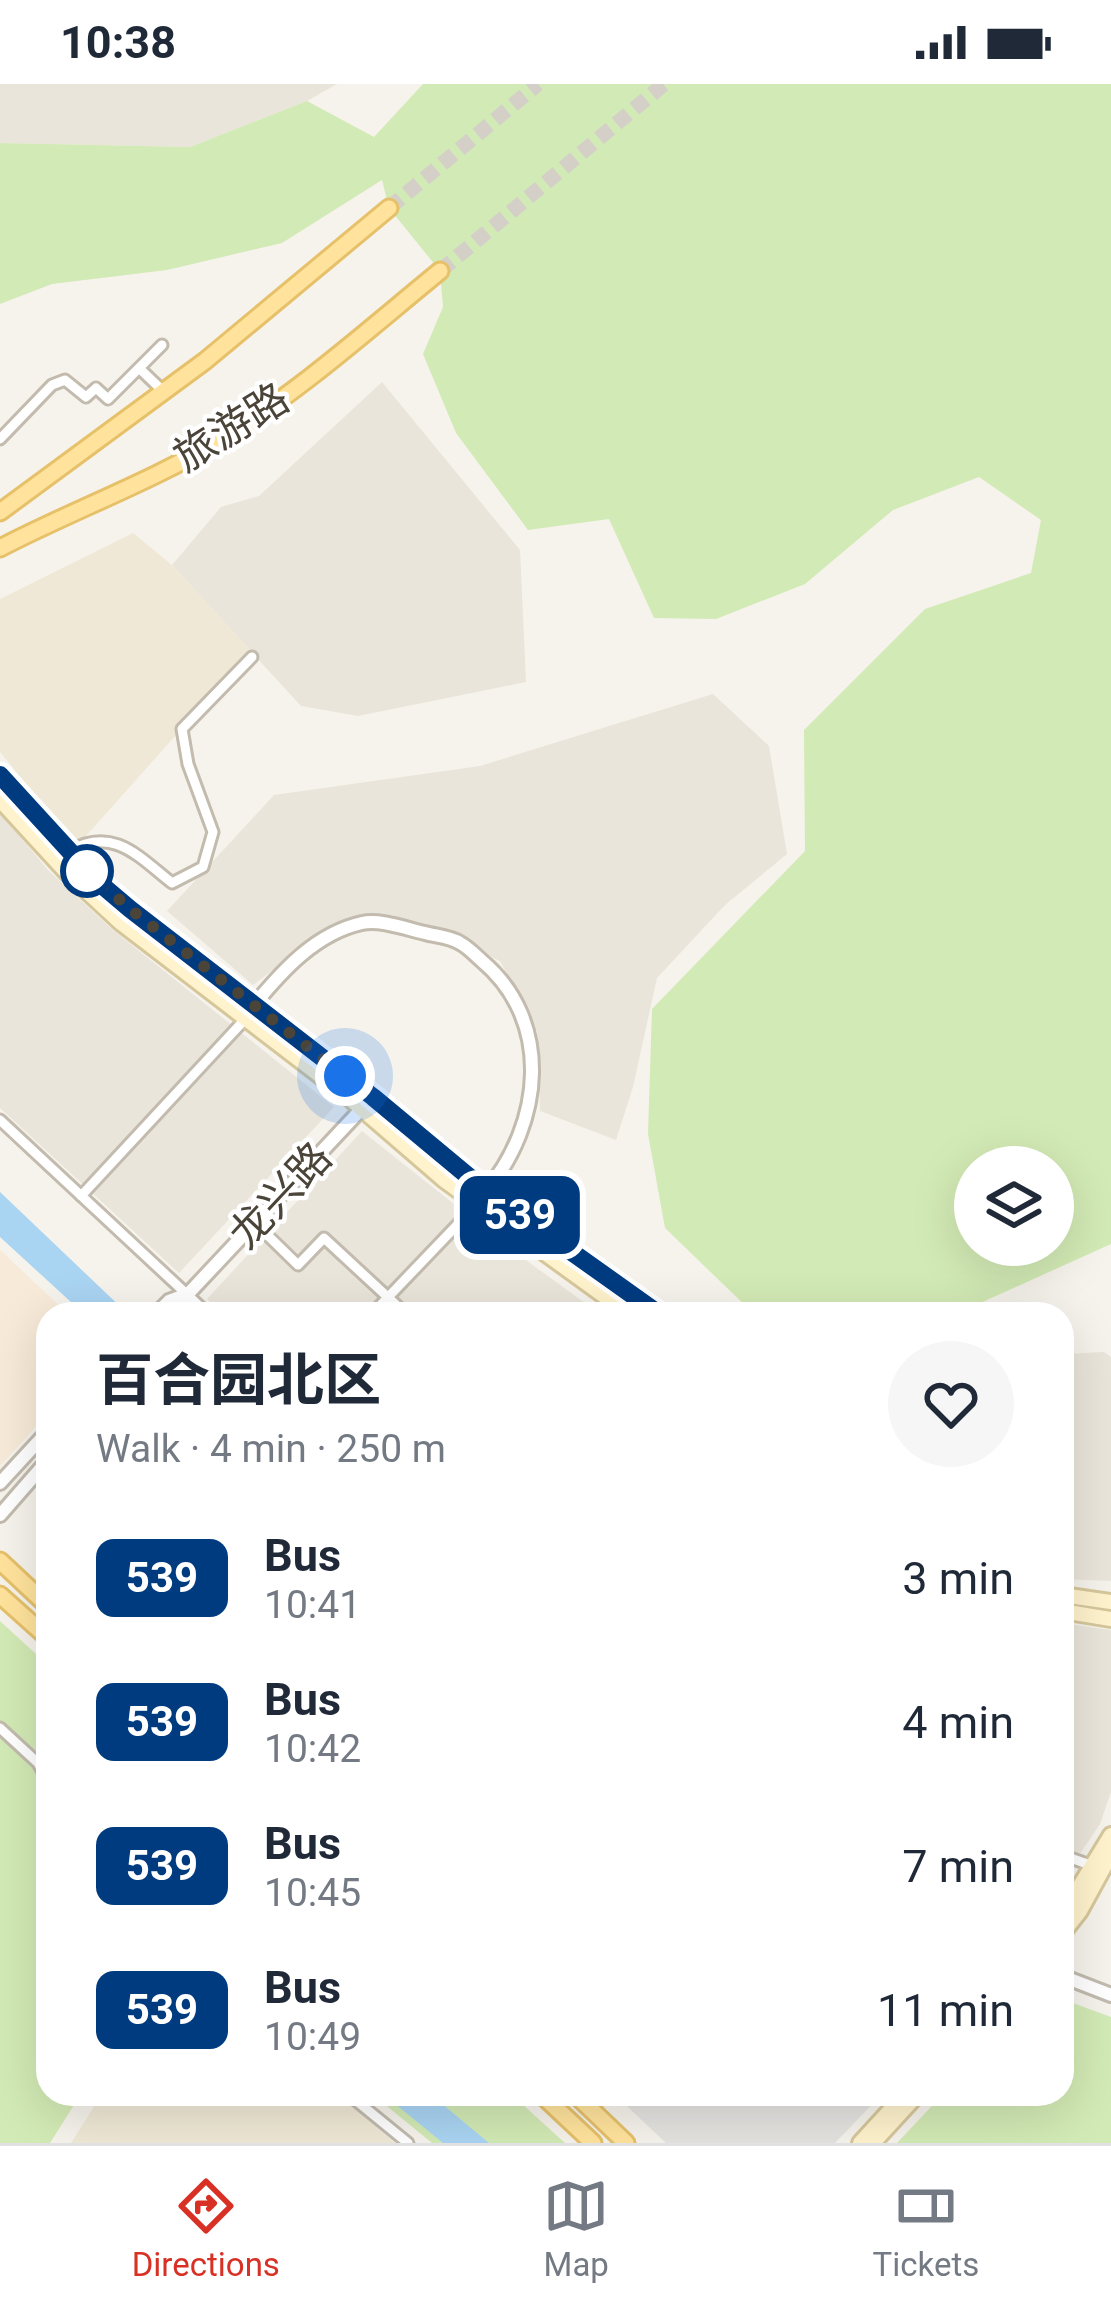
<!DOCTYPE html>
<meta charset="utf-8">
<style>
:root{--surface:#fff;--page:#f6f6f7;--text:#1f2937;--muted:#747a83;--line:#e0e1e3;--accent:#d93025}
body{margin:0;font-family:Roboto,"Noto Sans SC",sans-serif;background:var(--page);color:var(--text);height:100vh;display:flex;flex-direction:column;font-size:45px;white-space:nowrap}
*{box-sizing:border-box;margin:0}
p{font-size:39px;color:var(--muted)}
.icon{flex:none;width:66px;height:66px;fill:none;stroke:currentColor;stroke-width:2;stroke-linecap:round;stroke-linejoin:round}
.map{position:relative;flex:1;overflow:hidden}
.panel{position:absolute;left:36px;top:1218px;width:1038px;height:804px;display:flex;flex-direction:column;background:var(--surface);border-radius:36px;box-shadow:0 12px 48px #0002}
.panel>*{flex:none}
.badge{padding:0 24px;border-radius:18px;font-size:42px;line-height:78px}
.fabs{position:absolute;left:954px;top:1062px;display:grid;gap:24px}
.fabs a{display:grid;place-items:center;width:120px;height:120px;border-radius:50%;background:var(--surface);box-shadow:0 12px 48px #0002;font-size:60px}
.you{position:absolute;width:60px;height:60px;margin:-30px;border:9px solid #fff;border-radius:50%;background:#1a73e8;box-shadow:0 0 0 18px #1a73e833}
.map>.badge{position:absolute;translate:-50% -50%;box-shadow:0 0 0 6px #fff}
.round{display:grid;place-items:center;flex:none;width:126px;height:126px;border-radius:63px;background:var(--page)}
.headline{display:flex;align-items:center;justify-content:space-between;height:204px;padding:0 60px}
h1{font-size:57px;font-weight:700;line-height:90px}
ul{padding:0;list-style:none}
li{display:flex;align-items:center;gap:36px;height:144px;padding:0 60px}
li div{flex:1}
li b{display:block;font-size:45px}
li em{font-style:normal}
li .badge{min-width:132px;font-weight:700;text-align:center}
.status{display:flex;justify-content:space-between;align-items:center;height:84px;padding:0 60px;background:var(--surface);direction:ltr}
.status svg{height:33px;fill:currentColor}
.dock{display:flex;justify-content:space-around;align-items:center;height:168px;border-top:3px solid var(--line);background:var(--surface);font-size:33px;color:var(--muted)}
.dock a{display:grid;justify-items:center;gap:6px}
.dock .selected{color:var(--accent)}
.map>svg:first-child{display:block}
.residential{fill:#eae5da}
.commercial{fill:#f7ead8}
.education{fill:#efe8d6}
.green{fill:#d2eab5;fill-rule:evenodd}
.parking{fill:#e5e3e0}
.water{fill:#a9d4f2}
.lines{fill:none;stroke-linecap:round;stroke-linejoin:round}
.primary-tunnel{stroke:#d4d0c8;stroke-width:15;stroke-dasharray:15 8;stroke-linecap:butt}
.minor-casing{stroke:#c2bbae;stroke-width:15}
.tertiary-casing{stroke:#c2bbae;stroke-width:18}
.secondary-casing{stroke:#d6c79b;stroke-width:20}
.primary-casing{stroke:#e6c16a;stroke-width:21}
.minor{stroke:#fff;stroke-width:9}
.tertiary{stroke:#fff;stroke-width:12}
.secondary{stroke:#fff3cd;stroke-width:14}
.primary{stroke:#ffe39c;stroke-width:15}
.line-casing{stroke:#fff;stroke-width:27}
.line{stroke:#003b80;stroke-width:18}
.walk{stroke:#4b4439;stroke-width:12;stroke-dasharray:0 21.6}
.stop-dot{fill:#fff;stroke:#003b80;stroke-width:6}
.labels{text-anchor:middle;stroke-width:9;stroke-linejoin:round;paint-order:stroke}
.street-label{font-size:42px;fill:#4b4439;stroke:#fff}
</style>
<div class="status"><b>10:38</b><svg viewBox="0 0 49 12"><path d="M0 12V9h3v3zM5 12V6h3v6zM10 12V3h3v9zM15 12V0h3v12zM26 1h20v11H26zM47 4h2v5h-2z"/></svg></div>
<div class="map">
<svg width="1111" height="2059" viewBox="0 0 1111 2059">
<rect width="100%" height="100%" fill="#f6f3ec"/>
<path class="residential" d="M0,0H337L307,17L190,63L0,59Z
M382,298L520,466L526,598L358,632L301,622L172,481L221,423L259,412Z
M713,610L769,662L787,770L725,821L657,894L633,1003L616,1056L540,1027L537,948L500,877L420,840L329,844L253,901L167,827L274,711L480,682Z
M0,728L48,786L113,846L334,1023L179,1189L0,1024Z
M362,1047L508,1163L600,1230H223L207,1215Z
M1104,1268L1111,1273V1497L1062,1495V1270Z
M1062,1539L1111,1546V1708L1100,1740L1062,1796Z"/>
<path class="commercial" d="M0,1166L68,1230H48V1329L0,1382Z"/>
<path class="education" d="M133,449L172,481L251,567L77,762L0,668V515Z
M102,2010H338L395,2059H71Z"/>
<path class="green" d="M423,0H1111V1160L956,1230L753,1229L665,1144L648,1050L652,925L805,767L804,646L925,525L1031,489L1041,436L979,393L893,426L805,500L716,535L654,534L609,435L528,446L456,349L423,270L443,223L440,187L389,124L382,96L282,159L167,186L52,200L0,220V59L190,63L307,17L374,53ZM975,1083H1053V1161H975Z
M0,1537L48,1581V2010H81L50,2059H0Z
M1062,1915L1111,1933V2059H897L943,2010H1062Z
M372,2010H511L565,2059H432Z"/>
<path class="parking" d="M614,2010H882L835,2059H666Z"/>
<path class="water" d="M0,1108L128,1230H84L0,1153Z
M383,2010H430L489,2059H443Z"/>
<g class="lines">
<path class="primary-tunnel" d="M389,124L538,0
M440,187L664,0"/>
<g class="minor-casing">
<path id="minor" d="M139,284L164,308
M0,355L52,301L65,296L86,313L96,304L108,315L162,261
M69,767C113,742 138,772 172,799L203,783L213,748L188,680L182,645L252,573
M0,1036L208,1230
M81,1112L249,931
M255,1139L298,1181L324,1154L406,1230
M372,1230L480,1117
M0,1644L38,1679L48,1697
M1062,1771L1093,1782
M348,2010L408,2059"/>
</g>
<g class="tertiary-casing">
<path id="tertiary" d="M254,921C282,887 316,849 362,839C380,835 407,845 425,849C436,852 451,853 460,859C468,863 475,871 482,877C553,937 543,1039 486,1107
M156,1230L169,1217L188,1210
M180,1230L188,1210L368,1018
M0,1399L48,1347
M0,1431L48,1376
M1062,1892L1111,1911"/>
</g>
<g class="secondary-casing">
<path id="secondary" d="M0,692L97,797L130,825L373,1013L486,1107L659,1230
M0,716L67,789L121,839L349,1014L444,1096L629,1230
M1062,1511L1111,1518
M1062,1527L1111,1535
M1062,1831L1111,1751
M1062,1850L1080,1827L1111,1770
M860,2059L905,2010
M873,2059L918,2010"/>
</g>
<g class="primary-casing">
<path id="primary" d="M0,428L205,277L389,124
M0,464C73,426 151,398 222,355C300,307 369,245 440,187
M0,1477L48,1522
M0,1511L48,1554
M541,2010L593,2059
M575,2010L626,2059"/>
</g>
<use href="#minor" class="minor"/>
<use href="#tertiary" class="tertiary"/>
<use href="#secondary" class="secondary"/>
<use href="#primary" class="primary"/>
</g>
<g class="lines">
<g class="line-casing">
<path id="line" d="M0,691L97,797L130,825L373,1013L486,1107L659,1230"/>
</g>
<use href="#line" class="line"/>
<path class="walk" d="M87,787L130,825L345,992"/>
</g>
<circle class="stop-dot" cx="87" cy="787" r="24"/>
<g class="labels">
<g class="street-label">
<text transform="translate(231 343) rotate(-32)" y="15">旅游路</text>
<text transform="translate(280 1111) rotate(-47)" y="15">龙兴路</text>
</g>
</g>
</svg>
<div class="fabs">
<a><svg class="icon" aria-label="layers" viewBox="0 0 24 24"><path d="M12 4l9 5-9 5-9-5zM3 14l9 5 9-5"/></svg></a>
</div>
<div class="you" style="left:345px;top:992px"></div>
<b class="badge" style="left:520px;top:1131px;background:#003b80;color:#fff">539</b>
<section class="panel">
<div class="headline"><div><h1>百合园北区</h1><p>Walk · 4 min · 250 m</p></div><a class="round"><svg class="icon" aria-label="heart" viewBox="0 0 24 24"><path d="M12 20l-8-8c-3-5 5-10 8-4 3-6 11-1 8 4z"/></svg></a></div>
<ul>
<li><span class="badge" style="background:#003b80;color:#fff">539</span><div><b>Bus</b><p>10:41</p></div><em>3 min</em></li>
<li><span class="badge" style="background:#003b80;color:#fff">539</span><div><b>Bus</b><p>10:42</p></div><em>4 min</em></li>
<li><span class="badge" style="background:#003b80;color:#fff">539</span><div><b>Bus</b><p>10:45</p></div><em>7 min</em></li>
<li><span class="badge" style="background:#003b80;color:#fff">539</span><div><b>Bus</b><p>10:49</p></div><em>11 min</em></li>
</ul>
</section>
</div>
<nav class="dock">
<a class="selected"><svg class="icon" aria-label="directions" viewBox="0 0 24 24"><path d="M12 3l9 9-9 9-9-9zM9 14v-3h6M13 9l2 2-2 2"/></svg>Directions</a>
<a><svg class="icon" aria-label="map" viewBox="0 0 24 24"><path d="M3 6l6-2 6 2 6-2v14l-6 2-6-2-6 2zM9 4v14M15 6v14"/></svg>Map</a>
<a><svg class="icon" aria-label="tickets" viewBox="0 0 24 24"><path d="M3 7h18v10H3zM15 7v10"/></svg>Tickets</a>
</nav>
